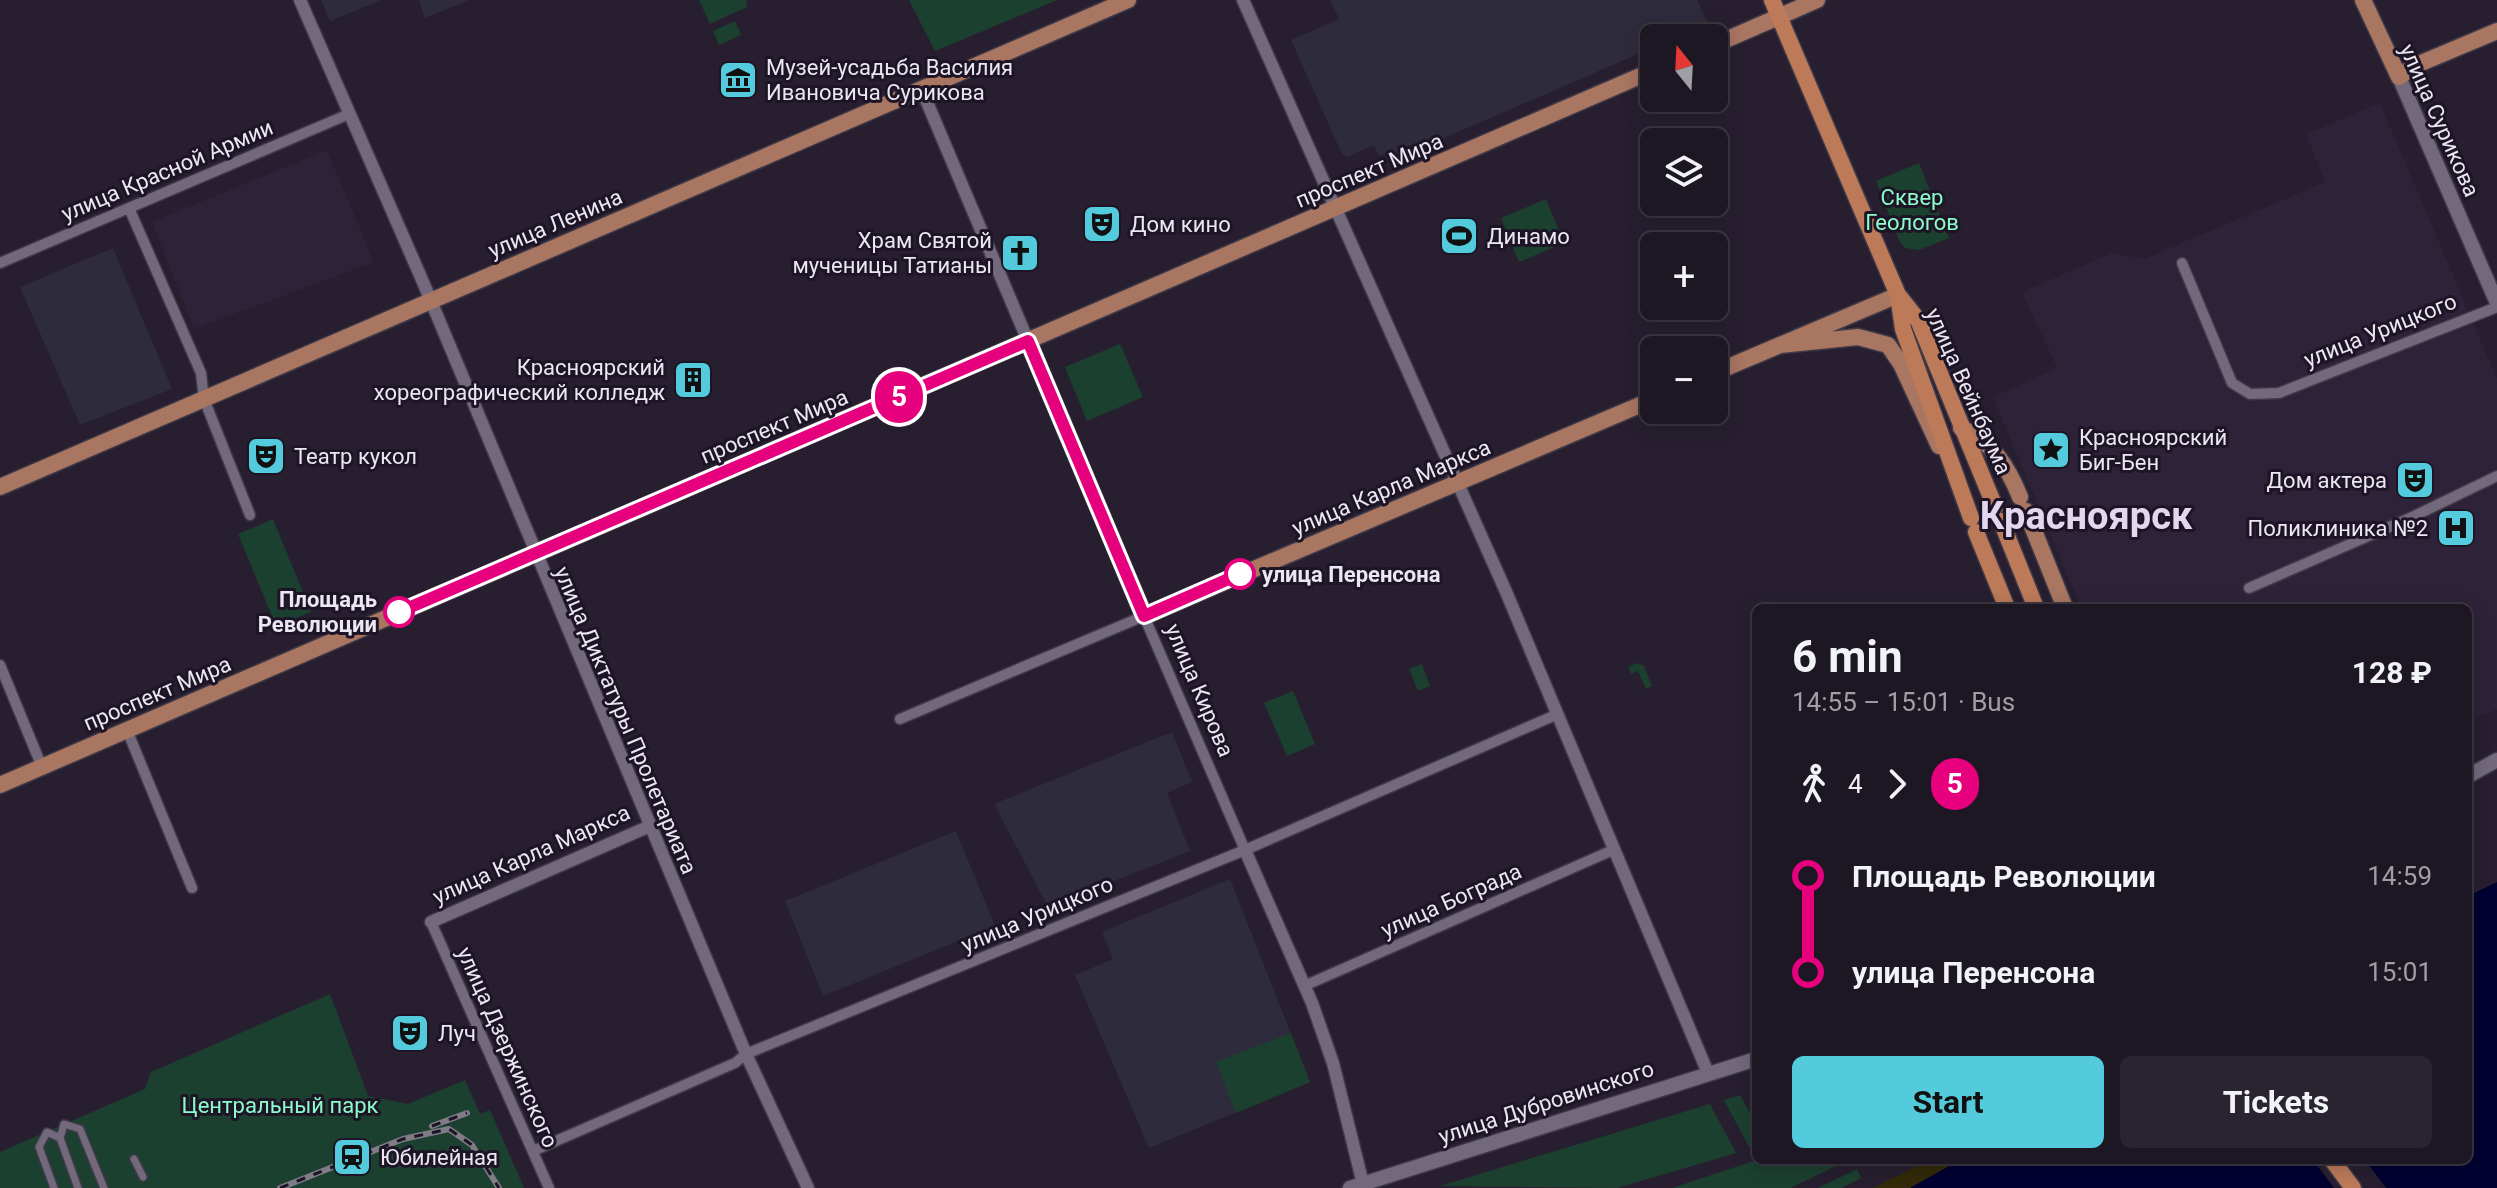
<!DOCTYPE html>
<meta charset="utf-8">
<style>
:root{--surface:#1d1723;--page:#2a2430;--text:#f1f3f6;--muted:#a09fa6;--line:#3b3641;--accent:#54cadd}
body{margin:0;font-family:Roboto,sans-serif;background:var(--page);color:var(--text);height:100vh;display:flex;flex-direction:column;font-size:30px;white-space:nowrap}
*{box-sizing:border-box;margin:0}
p{font-size:26px;color:var(--muted)}
.icon{flex:none;width:44px;height:44px;fill:none;stroke:currentColor;stroke-width:2;stroke-linecap:round;stroke-linejoin:round}
.map{position:relative;flex:1;overflow:hidden}
.panel{position:absolute;left:1752px;top:604px;width:720px;height:560px;display:flex;flex-direction:column;background:var(--surface);border-radius:12px;box-shadow:0 4px 20px #0003,0 0 0 2px var(--line)}
.panel>*{flex:none}
.badge{padding:0 16px;border-radius:26px;font-size:28px;line-height:52px}
.needle{width:52px;rotate:342deg}
.tools{position:absolute;left:1640px;top:24px;display:grid;gap:16px}
.tools a{display:grid;place-items:center;width:88px;height:88px;border-radius:12px;background:var(--surface);box-shadow:0 4px 20px #0003,0 0 0 2px var(--line);font-size:40px}
.map>.badge{position:absolute;translate:-50% -50%;box-shadow:0 0 0 4px #fff}
.legs{display:flex;align-items:center;gap:12px;height:88px;padding:0 40px;font-size:26px}
.legs p{margin-inline-start:auto}
.headline{display:flex;align-items:center;justify-content:space-between;height:136px;padding:0 40px}
h1{font-size:44px;font-weight:700;line-height:60px}
.primary-button{display:flex;gap:16px;margin-top:auto;padding:16px 40px}
.primary-button a{flex:1;height:92px;border-radius:12px;background:var(--accent);color:#111;font-size:32px;font-weight:700;line-height:92px;text-align:center}
.primary-button a+a{background:var(--page);color:var(--text)}
ul{padding:0 40px;list-style:none}
li{display:flex;align-items:center;gap:28px;height:96px;font-size:30px}
li i{display:grid;place-items:center;width:12px;height:100%;margin:0 10px;background:currentColor}
li i::after{content:'';width:20px;height:20px;margin:-10px;border:6px solid;border-radius:50%;background:var(--surface)}
li p{margin-inline-start:auto}
li:first-child i{background:linear-gradient(#0000 50%,currentColor 0)}
li:last-child i{background:linear-gradient(currentColor 50%,#0000 0)}
.map>svg:first-child{display:block}
.built{fill:#2e2239}
.education{fill:#2e2b3c}
.green{fill:#1c4030}
.sand{fill:#322a08}
.water{fill:#000132}
.pier{fill:#271f2f}
.lines{fill:none;stroke-linecap:round;stroke-linejoin:round}
.pedestrian-casing{stroke:#403947;stroke-width:10}
.minor-casing{stroke:#403947;stroke-width:13}
.tertiary-casing{stroke:#403947;stroke-width:15}
.secondary-casing{stroke:#403947;stroke-width:17}
.primary-casing{stroke:#403947;stroke-width:19}
.trunk-casing{stroke:#403947;stroke-width:19}
.pedestrian{stroke:#72697d;stroke-width:7}
.minor{stroke:#72697d;stroke-width:10}
.tertiary{stroke:#72697d;stroke-width:12}
.secondary{stroke:#72697d;stroke-width:14}
.primary{stroke:#a97662;stroke-width:16}
.trunk{stroke:#bc7a59;stroke-width:16}
.rail-casing{stroke:#817b88;stroke-width:6}
.rail{stroke:#1d1525;stroke-width:3;stroke-dasharray:9;stroke-linecap:butt}
.line-1-casing{stroke:#fff;stroke-width:18}
.line-1{stroke:#e6007e;stroke-width:12}
.stop-1-dot{fill:#fff;stroke:#e6007e;stroke-width:4}
.labels{text-anchor:middle;stroke-width:6;stroke-linejoin:round;paint-order:stroke}
.poi-label{font-size:22px;fill:#ebe6f1;stroke:#1d1525;text-anchor:start}
.street-label{font-size:22px;fill:#ebe6f1;stroke:#1d1525}
.park-label{font-size:22px;fill:#8bfbca;stroke:#1d1525}
.stop-label{font-size:22px;font-weight:bold;fill:#ebe6f1;stroke:#1d1525;text-anchor:start}
.town-label{font-size:38px;font-weight:bold;fill:#e2d7ee;stroke:#1d1525}
</style>
<div class="map">
<svg width="2497" height="1188" viewBox="0 0 2497 1188">
<rect width="100%" height="100%" fill="#271f2f"/>
<path class="built" d="M2380,103L2497,379V709L2468,721V608H2081L1993,397L2057,368L2022,292L2112,253L2144,259L2325,182L2306,134Z
M327,150L374,262L194,329L152,222Z"/>
<path class="education" d="M321,0H381L330,21Z
M419,0H469L425,18Z
M1330,0H1697L1708,24L1676,38H1654V47L1396,159L1391,151L1379,156L1374,145L1347,157L1342,154L1291,40L1339,19Z
M113,248L172,389L80,425L20,287Z
M1172,732L1192,782L1167,793L1190,851L1048,907L994,804Z
M956,831L995,926L823,996L785,901Z
M1230,879L1310,1082L1149,1148L1075,975L1113,959L1102,932Z"/>
<path class="green" d="M699,0H746L747,7L710,24Z
M909,0H1057L935,51Z
M735,21L741,35L719,45L713,31Z
M1919,163L1949,238L1919,250L1905,248L1900,242L1876,181Z
M1546,199L1564,243L1519,262L1501,218Z
M1120,344L1143,397L1087,421L1065,367Z
M273,519L311,612L276,626L238,534Z
M1637,663L1644,666L1652,686L1646,689L1638,671L1631,674L1628,667Z
M1422,664L1430,686L1418,691L1409,669Z
M1293,691L1315,744L1287,756L1264,703Z
M330,994L368,1096L408,1104L465,1080L480,1114L490,1110L524,1188H0V1152L145,1089L151,1072Z
M1291,1033L1310,1082L1236,1113L1216,1062Z
M1740,1095L1756,1123V1144L1749,1147L1724,1100Z
M1710,1104L1736,1153L1617,1188L1440,1186Z
M1757,1160H1848L1791,1188H1672Z
M1857,1169L1861,1178L1841,1188H1818Z"/>
<path class="sand" d="M1929,1160H1960L1910,1188H1873Z"/>
<path class="water" d="M2497,882V1188H1910L1960,1160H2468V896Z"/>
<path class="pier" d="M2313,1160H2365L2386,1188H2334Z"/>
<g class="lines">
<g class="pedestrian-casing">
<path id="pedestrian" d="M60,1138L78,1188
M134,1159L143,1177
M54,1188L39,1147L47,1132L60,1138L64,1124L80,1129L104,1188"/>
</g>
<g class="minor-casing">
<path id="minor" d="M129,208L201,373L204,399L250,515
M0,263L349,114
M2182,263L2232,383L2250,394L2279,393L2497,307
M2249,588L2410,518L2497,476
M0,665L42,767
M900,719L1144,616L1245,850
M127,730L192,888
M431,922L549,1188
M1304,986L1613,850
M533,1151L735,1063L746,1054L1245,850L1558,714"/>
</g>
<g class="tertiary-casing">
<path id="tertiary" d="M300,0L423,282L746,1054L808,1188
M1243,0L1507,594L1708,1073
M921,88L1028,341
M1245,850L1312,1003L1333,1063L1363,1184
M431,922L650,826"/>
</g>
<g class="secondary-casing">
<path id="secondary" d="M2399,77L2497,303
M2468,776L2497,760
M1350,1188L1756,1059"/>
</g>
<g class="primary-casing">
<path id="primary" d="M2363,0L2399,77L2414,66L2497,31
M1714,45L1817,0
M1028,341L1144,616L1654,399
M1780,345L1858,337L1888,345L1901,364L1939,446
M1714,373L1898,295
M1961,428C1992,441 2008,467 2020,497
M0,487L1128,0
M2026,511L2065,608
M0,785L1654,70"/>
</g>
<g class="trunk-casing">
<path id="trunk" d="M1772,0L1898,295L1903,329L1971,518
M1899,296L1918,320L1995,507
M2001,521L2036,608
M1976,532L2007,608
M2332,1160L2353,1188"/>
</g>
<use href="#pedestrian" class="pedestrian"/>
<use href="#minor" class="minor"/>
<use href="#tertiary" class="tertiary"/>
<use href="#secondary" class="secondary"/>
<use href="#primary" class="primary"/>
<use href="#trunk" class="trunk"/>
<g class="rail-casing">
<path id="rail" d="M432,1126L467,1113
M280,1188L403,1139L449,1129L472,1145L499,1188"/>
</g>
<use href="#rail" class="rail"/>
</g>
<g class="lines">
<g class="line-1-casing">
<path id="line-1" d="M399,612L1028,341L1144,616L1240,574"/>
</g>
<use href="#line-1" class="line-1"/>
</g>
<defs>
<g id="museum-square" transform="scale(2)"><rect x="-9" y="-9" width="18" height="18" rx="4" fill="#54cadd" stroke="#1d1525"/><path d="M0-6L6-3V-2H-6V-3ZM-5-1h2V3h-2ZM-1-1h2V3h-2ZM3-1h2V3H3ZM-6 4H6V6H-6Z" fill="#111"/></g>
<g id="theatre-square" transform="scale(2)"><rect x="-9" y="-9" width="18" height="18" rx="4" fill="#54cadd" stroke="#1d1525"/><path d="M-5-5.5Q0-4 5-5.5V0Q5 5 0 6Q-5 5-5 0ZM-3.3-2.5H-1v1.5H-3.3ZM1-2.5H3.3v1.5H1ZM-2.8 1Q0 5.5 2.8 1Z" fill="#111"/></g>
<g id="stadium-square" transform="scale(2)"><rect x="-9" y="-9" width="18" height="18" rx="4" fill="#54cadd" stroke="#1d1525"/><path d="M0-5a6.5 5 0 1 0 0 10a6.5 5 0 1 0 0-10ZM-3.5-1.8h7v3.6h-7Z" fill="#111"/></g>
<g id="church-square" transform="scale(2)"><rect x="-9" y="-9" width="18" height="18" rx="4" fill="#54cadd" stroke="#1d1525"/><path d="M-1.2-6h2.4v3.5h3.3v2.4h-3.3V6h-2.4V-.1h-3.3v-2.4h3.3Z" fill="#111"/></g>
<g id="building-square" transform="scale(2)"><rect x="-9" y="-9" width="18" height="18" rx="4" fill="#54cadd" stroke="#1d1525"/><path d="M-4-6H4V6H1V3H-1V6H-4ZM-2.5-4.3h1.7v1.8h-1.7ZM.8-4.3h1.7v1.8H.8ZM-2.5-1h1.7V.8h-1.7ZM.8-1h1.7V.8H.8Z" fill="#111"/></g>
<g id="sight-square" transform="scale(2)"><rect x="-9" y="-9" width="18" height="18" rx="4" fill="#54cadd" stroke="#1d1525"/><path d="M0-6L1.8-2.2L6-1.7L2.9 1.2L3.7 5.4L0 3.3L-3.7 5.4L-2.9 1.2L-6-1.7L-1.8-2.2Z" fill="#111"/></g>
<g id="hospital-square" transform="scale(2)"><rect x="-9" y="-9" width="18" height="18" rx="4" fill="#54cadd" stroke="#1d1525"/><path d="M-5-5h3v3.5h4V-5h3V5h-3V1.5h-4V5h-3Z" fill="#111"/></g>
<g id="station-square" transform="scale(2)"><rect x="-9" y="-9" width="18" height="18" rx="4" fill="#54cadd" stroke="#1d1525"/><path d="M-3-6H3Q5-6 5-4V2Q5 4 3 4L4.5 6H3L1.5 4h-3L-3 6H-4.5L-3 4Q-5 4-5 2V-4Q-5-6-3-6ZM-3.5-4v3h7v-3ZM-3.5 1v1.5H-2V1ZM2 1v1.5H3.5V1Z" fill="#111"/></g>
</defs>
<g fill-rule="evenodd">
<use href="#museum-square" x="738" y="80"/>
<use href="#theatre-square" x="1102" y="224"/>
<use href="#stadium-square" x="1459" y="236"/>
<use href="#church-square" x="1020" y="253"/>
<use href="#building-square" x="693" y="380"/>
<use href="#sight-square" x="2051" y="450"/>
<use href="#theatre-square" x="266" y="456"/>
<use href="#theatre-square" x="2415" y="480"/>
<use href="#hospital-square" x="2456" y="528"/>
<use href="#theatre-square" x="410" y="1033"/>
<use href="#station-square" x="352" y="1157"/>
</g>
<g class="stop-1-dot">
<circle cx="1240" cy="574" r="14"/>
<circle cx="399" cy="612" r="14"/>
</g>
<g class="labels">
<g class="poi-label">
<text x="766" y="75">Музей-усадьба Василия<tspan x="766" dy="25">Ивановича Сурикова</tspan></text>
<text x="1130" y="232">Дом кино</text>
<text x="1487" y="244">Динамо</text>
<text x="992" y="248" text-anchor="end">Храм Святой<tspan x="992" dy="25">мученицы Татианы</tspan></text>
<text x="665" y="375" text-anchor="end">Красноярский<tspan x="665" dy="25">хореографический колледж</tspan></text>
<text x="2079" y="445">Красноярский<tspan x="2079" dy="25">Биг-Бен</tspan></text>
<text x="294" y="464">Театр кукол</text>
<text x="2387" y="488" text-anchor="end">Дом актера</text>
<text x="2428" y="536" text-anchor="end">Поликлиника №2</text>
<text x="438" y="1041">Луч</text>
<text x="380" y="1165">Юбилейная</text>
</g>
<g class="street-label">
<text transform="translate(2440 120) rotate(66)" y="8">улица Сурикова</text>
<text transform="translate(167 170) rotate(-23)" y="8">улица Красной Армии</text>
<text transform="translate(1369 170) rotate(-23)" y="8">проспект Мира</text>
<text transform="translate(555 223) rotate(-23)" y="8">улица Ленина</text>
<text transform="translate(2380 330) rotate(-22)" y="8">улица Урицкого</text>
<text transform="translate(1969 391) rotate(66)" y="8">улица Вейнбаума</text>
<text transform="translate(774 426) rotate(-23)" y="8">проспект Мира</text>
<text transform="translate(1391 487) rotate(-23)" y="8">улица Карла Маркса</text>
<text transform="translate(1200 690) rotate(67)" y="8">улица Кирова</text>
<text transform="translate(157 693) rotate(-23)" y="8">проспект Мира</text>
<text transform="translate(626 720) rotate(67)" y="8">улица Диктатуры Пролетариата</text>
<text transform="translate(531 854) rotate(-24)" y="8">улица Карла Маркса</text>
<text transform="translate(1451 900) rotate(-24)" y="8">улица Бограда</text>
<text transform="translate(1037 914) rotate(-23)" y="8">улица Урицкого</text>
<text transform="translate(508 1047) rotate(66)" y="8">улица Дзержинского</text>
<text transform="translate(1546 1102) rotate(-18)" y="8">улица Дубровинского</text>
</g>
<g class="park-label">
<text x="1912" y="205">Сквер<tspan x="1912" dy="25">Геологов</tspan></text>
<text x="280" y="1113">Центральный парк</text>
</g>
<g class="stop-label">
<text x="1262" y="582">улица Перенсона</text>
<text x="377" y="607" text-anchor="end">Площадь<tspan x="377" dy="25">Революции</tspan></text>
</g>
<g class="town-label">
<text x="2086" y="529">Красноярск</text>
</g>
</g>
</svg>
<div class="tools">
<a><svg class="needle" viewBox="-14 -14 28 28"><path d="M0-13l5 13h-10z" fill="#e53935"/><path d="M0 13l5-13h-10z" fill="#a09fa6"/></svg></a>
<a><svg class="icon" aria-label="layers" viewBox="0 0 24 24"><path d="M12 4l9 5-9 5-9-5zM3 14l9 5 9-5"/></svg></a>
<a>+</a>
<a>−</a>
</div>
<b class="badge" style="left:899px;top:397px;background:#e6007e;color:#fff">5</b>
<section class="panel">
<div class="headline"><div><h1>6 min</h1><p>14:55 – 15:01 · Bus</p></div><b>128 ₽</b></div>
<div class="legs"><svg class="icon" aria-label="walk" viewBox="0 0 24 24"><circle cx="13" cy="4" r="2"/><path d="M13 8l-2 6 4 7M11 14l-3 7M7 12l3-4h3l4 4"/></svg>4<svg class="icon" aria-label="forward" viewBox="0 0 24 24"><path d="M9 5l7 7-7 7"/></svg><b class="badge" style="background:#e6007e;color:#fff">5</b></div>
<ul>
<li><i style="color:#e6007e"></i><b>Площадь Революции</b><p>14:59</p></li>
<li><i style="color:#e6007e"></i><b>улица Перенсона</b><p>15:01</p></li>
</ul>
<div class="primary-button"><a>Start</a><a>Tickets</a></div>
</section>
</div>
